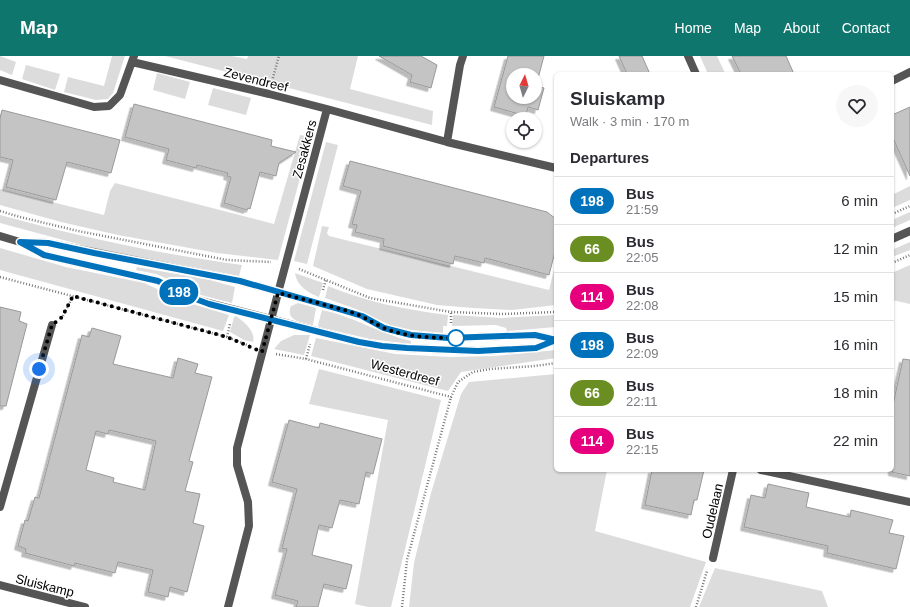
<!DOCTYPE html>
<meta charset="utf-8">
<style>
:root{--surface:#fff;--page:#f7f7f7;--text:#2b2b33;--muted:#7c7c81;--line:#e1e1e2;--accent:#0f766e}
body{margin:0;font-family:Arial,sans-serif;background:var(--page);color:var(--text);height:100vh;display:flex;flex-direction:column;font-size:15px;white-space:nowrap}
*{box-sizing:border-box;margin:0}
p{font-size:13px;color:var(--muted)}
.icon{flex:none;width:22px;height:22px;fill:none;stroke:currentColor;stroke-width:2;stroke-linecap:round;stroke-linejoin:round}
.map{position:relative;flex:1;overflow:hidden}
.details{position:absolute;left:554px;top:16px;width:340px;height:400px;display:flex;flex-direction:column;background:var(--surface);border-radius:6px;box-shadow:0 1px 3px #0004}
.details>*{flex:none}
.badge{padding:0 8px;border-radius:13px;font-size:14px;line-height:26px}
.needle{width:26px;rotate:5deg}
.buttons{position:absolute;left:506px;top:12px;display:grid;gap:8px}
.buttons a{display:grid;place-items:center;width:36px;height:36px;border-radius:50%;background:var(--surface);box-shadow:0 1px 3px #0004;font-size:20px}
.you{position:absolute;width:20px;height:20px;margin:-10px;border:3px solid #fff;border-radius:50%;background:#1a73e8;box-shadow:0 0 0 6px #1a73e833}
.map>.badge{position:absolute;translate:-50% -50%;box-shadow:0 0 0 2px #fff}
h2{padding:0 16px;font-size:15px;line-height:36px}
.round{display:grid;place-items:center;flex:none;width:42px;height:42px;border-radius:21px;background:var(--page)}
.summary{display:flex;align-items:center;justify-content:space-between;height:68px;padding:0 16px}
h1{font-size:19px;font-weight:800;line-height:30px}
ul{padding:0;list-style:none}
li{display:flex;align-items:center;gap:12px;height:48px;padding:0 16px;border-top:1px solid var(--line)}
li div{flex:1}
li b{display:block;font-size:15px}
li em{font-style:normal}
li .badge{min-width:44px;font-weight:700;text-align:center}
header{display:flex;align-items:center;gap:24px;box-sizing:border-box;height:56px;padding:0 20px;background:var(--accent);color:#fff}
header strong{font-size:19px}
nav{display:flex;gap:22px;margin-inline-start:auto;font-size:14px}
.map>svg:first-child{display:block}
.green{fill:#dcdcdc}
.building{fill:#c4c4c4;stroke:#999;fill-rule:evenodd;filter:url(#shadow)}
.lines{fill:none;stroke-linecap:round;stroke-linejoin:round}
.path{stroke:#777;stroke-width:2.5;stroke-dasharray:1 2;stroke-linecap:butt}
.minor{stroke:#555;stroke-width:8}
.tertiary{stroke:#555;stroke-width:8}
.line-casing{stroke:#fff;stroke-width:9}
.line{stroke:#0072bc;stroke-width:6}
.walk{stroke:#000;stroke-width:4;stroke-dasharray:0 7.2}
.stop-dot{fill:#fff;stroke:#0072bc;stroke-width:2}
.labels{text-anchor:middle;stroke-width:3;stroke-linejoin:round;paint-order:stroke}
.street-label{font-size:13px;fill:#000;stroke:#fff}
</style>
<header>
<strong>Map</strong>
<nav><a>Home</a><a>Map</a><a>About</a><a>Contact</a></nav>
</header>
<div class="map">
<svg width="910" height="551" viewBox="0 0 910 551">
<defs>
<filter id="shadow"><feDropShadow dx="-3.5" dy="3.5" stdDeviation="0" flood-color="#0004"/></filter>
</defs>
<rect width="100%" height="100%" fill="#fff"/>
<path class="green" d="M0,0L16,6L12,19L0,14Z
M112,0H125L113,37L108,43L96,44L64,36L68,21L104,30Z
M165,0H232L247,3L248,0H358L350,33L433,55L432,69Z
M700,0H717L725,17L708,18Z
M26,9L60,18L55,34L22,23Z
M157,17L190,26L185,43L153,34Z
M213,32L251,42L246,59L208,49Z
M300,79L311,81L278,204L217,197L118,179L61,166L0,149V133L104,159L110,135L115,127L274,168Z
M326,86L338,89L307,208L294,205Z
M910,130V144L892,152V139Z
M910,156V164L892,172V164Z
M0,159C80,181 160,198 242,209L239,220L93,192L0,167Z
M322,170L329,171L327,177L329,180L549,234L556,206V249L512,254L473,252L437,249L367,233L313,210Z
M910,186V194L892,201V194Z
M0,192L66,211L144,227L186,246L229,259L223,275L0,214Z
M910,209V248L892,244V217Z
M137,211L210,224L235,231L232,247L197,238L168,223L156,218L136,214Z
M295,217L323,227L319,241C308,237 296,229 295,217Z
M328,230C367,246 406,254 448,259L447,270H443V277L412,274L390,269L356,253L325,242Z
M298,247L316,252L313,269C302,266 285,265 291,250Z
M322,254C353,260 380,278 411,285V288L370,283L319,271L318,269Z
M453,259L501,262L556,259V271L507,275L506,272L496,269L452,270Z
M236,260C244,266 256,275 253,286L244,284L230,276L234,261Z
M294,279H310L304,299L274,293L281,285Z
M316,282L395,298L450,301L495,300L556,294V302L461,316L448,335L311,300Z
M319,313L441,344L391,551H368L355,548L388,364L309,348Z
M556,318V414H607L595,475L706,506L690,551H409L414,507L431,437L461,338L469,326Z
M715,512L822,535L828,551H699Z"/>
<path class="building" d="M379,0H421L437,9L431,32L410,26L412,19Z
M508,0H544L536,30L544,32L538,54L528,51L526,60L494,51ZM513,19H535V41H513Z
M619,0H642L650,18H627Z
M732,0H786L794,18H741Z
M134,48L272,84L271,90L296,96L279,107L276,120L260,116L250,153L248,152L247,154L224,147L231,121L227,120L228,117L197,109L196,112L166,104L169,93L125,81Z
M910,51V120L892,80V59Z
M2,54L120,84L111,117L67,106L56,144L6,131L13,104L0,101V63Z
M350,105L547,156L556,163V192L549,219L485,202L484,207L455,200L453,208L383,190L384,183L355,176L357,169L352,168L361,135L343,130Z
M0,251L21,256L19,265L27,268L6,350H0Z
M92,272L121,280L113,308L173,322L178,302L198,308L195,317L212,321L189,405L193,406L185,435L200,438L193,467L204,470L187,536L170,531L168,541L148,536L153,514L118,506L115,517L75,507L74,510L25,497L26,493L18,490L25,464L28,465L35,441L39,442L82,279L89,281ZM109,374L156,385L145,434L113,426L114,422L86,414L96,375L108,378Z
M903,303L910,304V420L892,416V353Z
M289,364L319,372L320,367L382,383L373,418L366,416L359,448L340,444L332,472L319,469L312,499L352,509L346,533L324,528L318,551H296L298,545L275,539L287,493L282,492L297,433L272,426Z
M652,414H704L697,444H694L691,459L645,449Z
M768,428L809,437L806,451L850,461L851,454L893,464L889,477L904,480L896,513L827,497L828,490L744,471L751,439L765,442Z"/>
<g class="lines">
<path class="path" d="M272,25L279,0
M0,155L20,161L78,175L227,204L271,206
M892,158L910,150
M892,207L910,199
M299,213L370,242L451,256L502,258L556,256
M0,221L227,281L250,290
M323,234L326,223
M63,260L73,240
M451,267V256
M227,281L230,268
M276,298L306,303L451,341L458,326L473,316L490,313L535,310L556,307
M306,303L310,288
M402,551L407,504L451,341
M696,551L707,515"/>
<path class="minor" d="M688,0L696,18
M132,6L269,38L327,53
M0,24L94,51L109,50L120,39L134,0
M892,25L910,16
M447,86L460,9L463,0
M278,237L327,53L447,86L556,112
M761,414L910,446
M0,451L52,269
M713,502L733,414
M0,529L85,551
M228,551L249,470L248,446L237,409V392L271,264"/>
<path class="tertiary" d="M0,180L20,186L44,199L158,225L189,241L209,247L359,286L382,290L407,292L478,295L536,292L556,284
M892,183L910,175
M23,186L48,187L240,225L342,254L362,260L384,272L411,279L448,282L535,279L556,284
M271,264L278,237"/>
</g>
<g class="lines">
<g class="line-casing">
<path id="line" d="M556,284L535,279L448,282L411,279L384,272L362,260L342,254L240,225L94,197L48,187L20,186L44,199L158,225L190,241L209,248L359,286L382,290L407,292L478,295L536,292L556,284"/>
</g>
<use href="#line" class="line"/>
<path class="walk" d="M39,313L52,269L62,261L73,240L227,281L262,296L278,237C302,243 327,249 351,256C363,260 373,267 384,272C408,282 437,282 462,282H456"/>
</g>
<circle class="stop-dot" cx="456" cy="282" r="8"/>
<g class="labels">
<g class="street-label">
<text transform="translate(256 23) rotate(14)" y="5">Zevendreef</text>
<text transform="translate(304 93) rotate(-75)" y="5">Zesakkers</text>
<text transform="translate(405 316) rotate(15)" y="5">Westerdreef</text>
<text transform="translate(712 455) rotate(-77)" y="5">Oudelaan</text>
<text transform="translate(45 529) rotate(14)" y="5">Sluiskamp</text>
</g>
</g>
</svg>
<div class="buttons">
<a><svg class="needle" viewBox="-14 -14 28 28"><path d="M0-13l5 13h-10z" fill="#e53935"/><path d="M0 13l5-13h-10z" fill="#7c7c81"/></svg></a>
<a><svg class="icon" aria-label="locate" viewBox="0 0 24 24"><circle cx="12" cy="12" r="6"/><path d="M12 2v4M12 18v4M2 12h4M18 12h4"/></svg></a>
</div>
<div class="you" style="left:39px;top:313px"></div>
<b class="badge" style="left:179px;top:236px;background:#0072bc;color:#fff">198</b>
<section class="details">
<div class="summary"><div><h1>Sluiskamp</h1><p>Walk · 3 min · 170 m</p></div><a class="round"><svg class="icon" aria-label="heart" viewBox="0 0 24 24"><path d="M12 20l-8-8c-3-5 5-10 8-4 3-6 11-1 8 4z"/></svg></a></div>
<h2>Departures</h2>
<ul>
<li><span class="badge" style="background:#0072bc;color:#fff">198</span><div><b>Bus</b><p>21:59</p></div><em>6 min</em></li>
<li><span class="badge" style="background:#6b8e23;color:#fff">66</span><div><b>Bus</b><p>22:05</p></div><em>12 min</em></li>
<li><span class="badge" style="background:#e6007e;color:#fff">114</span><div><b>Bus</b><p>22:08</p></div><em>15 min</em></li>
<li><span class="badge" style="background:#0072bc;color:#fff">198</span><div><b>Bus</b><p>22:09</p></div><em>16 min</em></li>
<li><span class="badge" style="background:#6b8e23;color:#fff">66</span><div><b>Bus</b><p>22:11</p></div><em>18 min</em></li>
<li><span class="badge" style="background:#e6007e;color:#fff">114</span><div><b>Bus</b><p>22:15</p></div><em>22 min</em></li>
</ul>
</section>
</div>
